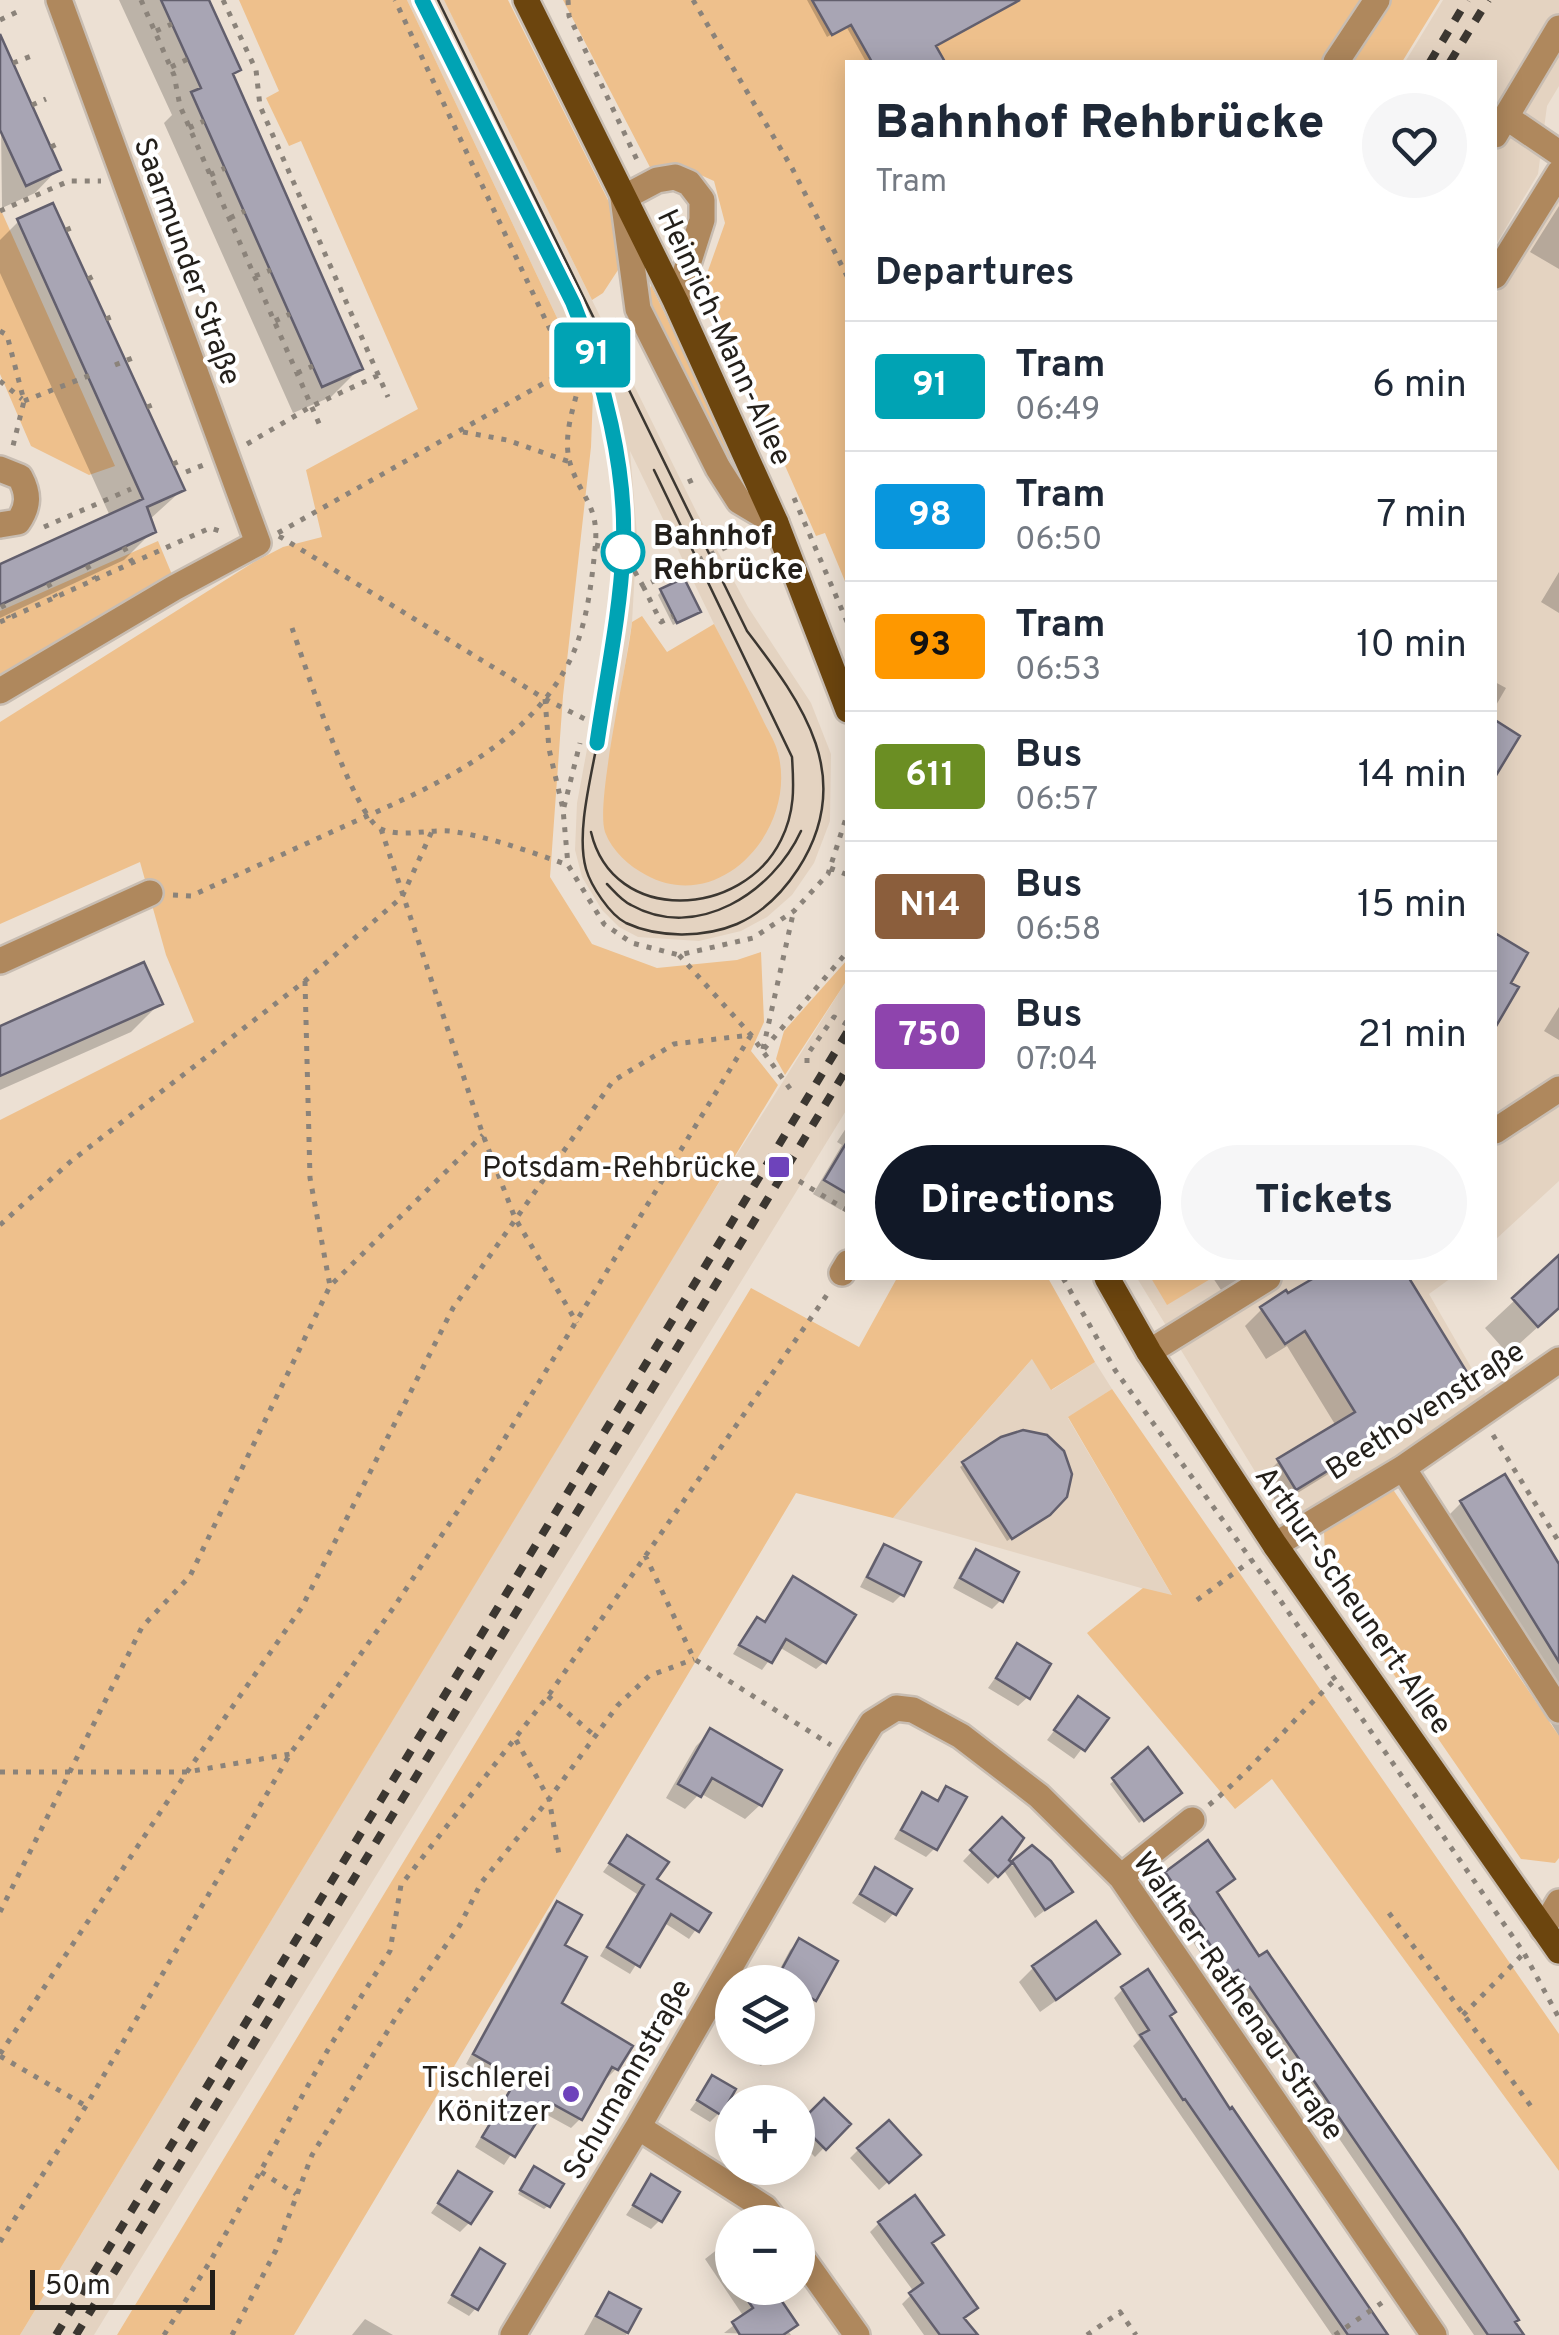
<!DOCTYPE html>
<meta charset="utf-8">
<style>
:root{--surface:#fff;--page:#f6f6f7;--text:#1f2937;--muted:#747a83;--line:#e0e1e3;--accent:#111827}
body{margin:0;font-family:Overpass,sans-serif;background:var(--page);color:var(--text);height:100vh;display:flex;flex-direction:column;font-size:38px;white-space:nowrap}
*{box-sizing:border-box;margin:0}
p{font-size:32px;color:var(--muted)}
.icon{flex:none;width:55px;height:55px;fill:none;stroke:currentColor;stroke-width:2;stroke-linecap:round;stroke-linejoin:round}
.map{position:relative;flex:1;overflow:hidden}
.details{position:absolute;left:845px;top:60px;width:652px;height:1220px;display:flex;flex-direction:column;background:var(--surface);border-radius:0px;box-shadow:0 5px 25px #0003}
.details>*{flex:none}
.badge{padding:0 20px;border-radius:8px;font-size:35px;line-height:65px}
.fabs{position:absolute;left:715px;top:1965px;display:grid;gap:20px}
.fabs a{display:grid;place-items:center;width:100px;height:100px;border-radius:50%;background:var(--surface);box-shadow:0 5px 25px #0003;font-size:50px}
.scale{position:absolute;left:30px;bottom:25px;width:185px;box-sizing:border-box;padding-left:10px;border:5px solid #231f1a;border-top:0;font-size:28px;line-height:35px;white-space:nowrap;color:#231f1a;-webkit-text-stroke:8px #fff;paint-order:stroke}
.map>.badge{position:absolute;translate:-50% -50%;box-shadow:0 0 0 5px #fff}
h2{padding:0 30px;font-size:38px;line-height:90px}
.round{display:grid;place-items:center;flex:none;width:105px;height:105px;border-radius:52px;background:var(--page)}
.headline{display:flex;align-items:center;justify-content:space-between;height:170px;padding:0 30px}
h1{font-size:48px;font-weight:800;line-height:75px}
.button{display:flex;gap:20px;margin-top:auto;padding:20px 30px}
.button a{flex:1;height:115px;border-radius:60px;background:var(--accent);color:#fff;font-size:40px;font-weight:800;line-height:115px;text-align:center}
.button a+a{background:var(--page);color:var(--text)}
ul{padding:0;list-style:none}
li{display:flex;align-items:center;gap:30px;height:130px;padding:0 30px;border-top:2px solid var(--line)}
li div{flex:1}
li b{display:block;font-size:38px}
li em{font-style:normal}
li .badge{min-width:110px;font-weight:700;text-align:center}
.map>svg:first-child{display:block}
.built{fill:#e4d3c1;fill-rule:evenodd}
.green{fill:#eec08c}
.shadow{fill:#0003}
.building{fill:#a8a5b4;stroke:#625f6d;stroke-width:2.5}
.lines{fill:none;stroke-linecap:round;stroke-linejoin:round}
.minor-casing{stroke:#c8bdb2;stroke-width:30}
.major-casing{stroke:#c8bdb2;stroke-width:30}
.path{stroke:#8b837a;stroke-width:5;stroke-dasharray:5 8;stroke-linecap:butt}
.minor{stroke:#af885d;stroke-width:25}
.major{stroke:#6c450e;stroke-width:25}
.tram{stroke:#3c3731;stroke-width:2.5}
.rail{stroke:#3c3731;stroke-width:8;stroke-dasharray:12 12;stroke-linecap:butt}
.line-casing{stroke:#fff;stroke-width:22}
.line{stroke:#00a3b4;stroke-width:15}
.stop-dot{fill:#fff;stroke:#00a3b4;stroke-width:5}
.poi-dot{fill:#6e43bb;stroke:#fff;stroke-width:4}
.labels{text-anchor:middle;stroke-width:8;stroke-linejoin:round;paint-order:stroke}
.street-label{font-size:30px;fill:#231f1a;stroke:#fff}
.stop-label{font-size:30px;font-weight:bold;fill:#231f1a;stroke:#fff;text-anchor:start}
.poi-label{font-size:30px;fill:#231f1a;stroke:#fff;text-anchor:end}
</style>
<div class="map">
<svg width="1559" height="2335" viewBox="0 0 1559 2335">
<rect width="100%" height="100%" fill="#ece0d3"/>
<path class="built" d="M407,0H444L697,513L748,607L811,703L831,754L830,821L814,863L792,895L767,917L741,931L699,941L638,937L619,927L602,910L582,877L575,850L577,803L609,631L616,535L608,456L593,394ZM630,451L714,624L778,752L606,782L632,622L637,535Z
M1443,0H1559V86L1547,106L1538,174L1495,246V62H1405Z
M1559,191V1181L1495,1240V296Z
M847,980V1109L94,2335H20L695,1221Z
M1137,1278H1451L1429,1294L1487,1395L1307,1513L1289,1516L1273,1501Z
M1033,1358L1052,1390L1095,1362L1112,1389L1068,1418L1173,1597L893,1518Z"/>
<path class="green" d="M239,0H407L593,394L591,447L563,696L550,877L592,944L657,968L737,960L761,952L764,1022L751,1051L778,1085L20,2335H0V1120L194,1022L166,955L140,862L0,924V722L254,562L283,547L322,537L306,470L418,409L301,141L289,146L266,98L279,91Z
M444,0H508L614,212L618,270L603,293L592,300Z
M563,0H1440L1402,62H848L847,586L825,533L816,536L704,282L725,223L714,181L676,164L653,173Z
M0,208L115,466L89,475L31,446L0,374Z
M651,285L734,457L727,459L647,297Z
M158,541L173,577L0,680V611Z
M642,616L667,652L714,624C730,655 747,686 762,718C767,729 775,741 778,753C798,828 721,916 646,875C629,866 612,851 605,832C595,802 628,662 632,622Z
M847,960V980L785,1075L776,1059L784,1031Z
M897,1278H1048L1095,1362L1051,1390L1032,1359L893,1518L796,1493L294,2335H117L751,1288L859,1347Z
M1151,1278H1212L1167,1305Z
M1112,1389L1559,2034V2171L1272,1779L1235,1809L1087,1633L1143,1588L1172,1595L1068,1417Z
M1392,1488L1559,1736V1858L1555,1863L1521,1859L1326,1576L1324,1531Z"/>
<path class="shadow" d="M119,0H206L231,76L360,368L331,397L293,413L164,123L172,115Z
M807,0H1018L933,47L942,62H866L846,26L827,37Z
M0,40L58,169L35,193L2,208Z
M1559,206V269L1530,252Z
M18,222L182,490L149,520L153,531L124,560L0,618V566L110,516L0,273V240Z
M1559,572V613L1541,602Z
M662,591L698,611L673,625L658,595Z
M1495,682L1506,688L1495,707Z
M160,1003L131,1032L0,1090V1029Z
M1559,1007V1040L1544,1031Z
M848,1125V1204L841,1210L813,1194L842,1145L837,1142Z
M1559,1259V1308L1508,1354L1485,1328Z
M1213,1278H1241L1221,1290Z
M1319,1278H1406L1470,1381L1452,1398L1278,1505L1261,1479L1279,1461L1336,1426L1287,1346L1266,1359L1245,1326L1262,1309Z
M964,1464L1043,1518L1007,1541L960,1467Z
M1461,1503L1559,1569V1736L1433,1531Z
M885,1547L902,1594L893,1603L860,1587L876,1556Z
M976,1552L1001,1600L992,1609L953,1588L967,1561Z
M793,1579L824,1662L816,1669L779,1647L762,1670L733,1654L749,1628L757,1620L763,1624Z
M1017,1647L1028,1697L1018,1706L988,1688Z
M1078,1699L1105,1718L1074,1759L1047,1740Z
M710,1732L760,1805L745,1819L700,1793L685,1809L666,1798L696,1746Z
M1148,1751L1175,1796L1139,1823L1110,1784Z
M947,1789L935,1848L926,1857L894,1839L914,1804L923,1795L935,1802Z
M1002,1820L1006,1860L1012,1866L1032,1848L1069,1892L1035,1918L1003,1869L988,1884L963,1861Z
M628,1838L654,1880L707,1914L689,1939L663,1922L630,1974L600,1956L637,1894L603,1872Z
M876,1870L894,1913L885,1923L852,1903Z
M1167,1874L1232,1879L1215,1894L1521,2335H1474L1228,1977L1220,1983L1193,1942L1196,1939L1158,1883Z
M557,1904L562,1946L559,2004L616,2069L607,2078L604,2076L580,2119L571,2128L540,2111L504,2165L475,2147L510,2088L466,2064L548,1913Z
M799,1941L814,1999L805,2008L800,2006L798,2010V1982H773L790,1950Z
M1116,1954L1102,1968L1040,2012L1019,1982L1033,1968Z
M1123,1989L1229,2112L1385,2335H1332L1133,2046L1140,2039L1114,1998Z
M732,2040V2048H776L761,2066L728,2047Z
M713,2078L719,2113L710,2122L690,2110Z
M824,2101L847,2124L815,2157L798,2140V2128Z
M859,2149L908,2164L879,2190L850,2158Z
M530,2173L548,2206L544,2209L518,2194Z
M459,2174L469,2223L460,2232L431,2213Z
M652,2177L660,2220L651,2229L626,2215Z
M879,2223L930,2245L975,2308L962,2320L975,2335H924L902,2304L914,2292L870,2232Z
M732,2238V2288H770L795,2324L788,2331L791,2335L724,2333L744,2317L705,2259Z
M480,2252L476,2308L469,2316L447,2303Z
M610,2295L638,2310L626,2335H584L601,2304Z
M365,2319L393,2335H352Z"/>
<path class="building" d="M161,0H209L241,70L233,74L363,369L322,387L191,92L201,88Z
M812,0H1020L936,46L945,62H872L851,25L832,35Z
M0,34L61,170L26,186L0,130Z
M53,203L185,490L147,507L156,532L0,605V564L143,499L17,219Z
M684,578L701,612L677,623L660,589Z
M1495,720L1520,736L1495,777Z
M1495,933L1528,953L1511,983L1519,987L1495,1028Z
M144,962L163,1004L0,1076V1026Z
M848,1140V1194L824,1180Z
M1559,1255V1308L1538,1327L1512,1298Z
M1314,1278H1409L1473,1382L1296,1490L1277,1459L1355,1412L1305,1331L1285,1344L1260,1307L1286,1290L1288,1293Z
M1023,1430L1047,1435L1064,1451L1072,1474L1067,1497L1050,1515L1012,1539L962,1462L1001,1437Z
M1505,1474L1559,1564V1662L1460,1501Z
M884,1544L921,1562L904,1596L867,1577Z
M976,1549L1019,1572L1003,1602L960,1578Z
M793,1576L856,1615L826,1663L786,1639L772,1663L739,1645L757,1617L765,1622Z
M1017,1643L1051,1664L1030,1699L996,1678Z
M1078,1696L1109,1718L1085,1751L1054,1730Z
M710,1728L782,1770L762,1806L712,1778L701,1797L678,1784Z
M1148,1747L1182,1793L1144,1821L1112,1778Z
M946,1786L967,1797L937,1850L901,1830L922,1792L938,1801Z
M1002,1817L1024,1838L1009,1860L1012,1863L998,1877L970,1850Z
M627,1835L669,1862L657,1879L711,1913L699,1932L671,1914L640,1967L607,1947L644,1885L609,1863Z
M1208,1840L1235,1879L1217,1892L1259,1956L1267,1951L1459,2229L1519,2320L1515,2322L1524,2335H1488L1238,1970L1230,1975L1201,1931L1204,1929L1165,1872Z
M1032,1845L1051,1861L1073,1892L1045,1910L1012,1861Z
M875,1867L912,1889L896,1915L860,1894Z
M557,1901L582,1915L565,1945L587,1957L562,2003L633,2046L618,2070L612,2067L582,2120L549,2102L515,2157L482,2137L517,2079L473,2054Z
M1096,1921L1120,1954L1056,2000L1032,1966Z
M799,1938L838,1961L816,2001L798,1990V1982H784L777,1978Z
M1148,1969L1176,2012L1170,2016L1230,2109L1232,2107L1388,2335H1348L1185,2099L1183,2100L1140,2035L1149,2030L1121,1987Z
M712,2075L736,2089L721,2115L697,2100Z
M824,2098L851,2124L826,2150L799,2123Z
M889,2120L921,2155L889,2183L857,2148Z
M534,2166L564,2184L550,2207L520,2190Z
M458,2171L492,2192L471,2224L438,2203Z
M651,2174L680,2192L662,2222L633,2205Z
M915,2195L944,2235L932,2243L978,2308L964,2318L978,2335H940L909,2293L923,2283L878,2222Z
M480,2248L505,2264L478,2310L452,2295Z
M739,2288H773L798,2325L783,2335H740L732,2322L753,2308Z
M609,2292L641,2309L628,2333L596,2316Z"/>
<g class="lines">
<g class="minor-casing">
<path id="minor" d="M1336,62L1377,0
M1506,117L1559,153
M1495,135L1559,28
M1495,276L1559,173
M676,302L702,220V200L689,183L675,177L657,180L623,198L638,309L718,468L739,501L776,523
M0,469L20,477C29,494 29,506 18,522L0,525
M0,691L174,588L258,543L59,0
M0,961L150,893
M1495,1131L1559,1089
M842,1273L848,1263
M1149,1352L1268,1278
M1403,1468L1559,1710
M1275,1545L1403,1468L1559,1360
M1121,1877L1192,1820
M1543,1929L1559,1902
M638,2127L765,2208L776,2222
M798,2252L857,2335
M513,2335L638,2127L851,1757L872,1723L896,1708L913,1710L961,1736L1039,1796L1121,1877L1434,2335"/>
</g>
<g class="major-casing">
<path id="major" d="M526,0L676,302L776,523L848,710
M1107,1278L1149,1352L1275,1545L1559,1951"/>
</g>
<path class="path" d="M141,0L174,75L180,106L321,428
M223,0L256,70L260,106L388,397
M568,0L569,16L638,162
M693,0L792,168L848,278
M0,20L21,10
M156,31L172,24
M13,63L34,55
M171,67L188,59
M32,105L46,99
M189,128L204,121
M51,147L59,143
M210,175L225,168
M0,211L69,181H101
M230,218L245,211
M66,230L76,226
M255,276L271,270
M88,279L98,274
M106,319L116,315
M275,321L290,314
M0,331L7,335L24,401L12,450
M115,365L135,357
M297,373L313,366
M0,381L22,399
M24,401L96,373
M147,407L155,404
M463,432L507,440L570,462
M247,444L312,406L379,375
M173,464L180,461
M186,472L206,464
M688,482L699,477
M794,498L848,624
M44,527L131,489
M278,533L585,360L577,340L617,320
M279,536L545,699L587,720
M595,545L623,551L643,586L750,536
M124,547L132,562
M87,565L95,579
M48,583L56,597
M643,586L661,622L673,616
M2,604L9,618
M0,622L210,528L226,533
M292,628C304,662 354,818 381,829C401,838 429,829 450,831C491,837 528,851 568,865
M545,699L549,749L563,809L568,865L604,924L632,943L679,955L753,938L794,911L828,874L848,812
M564,807L580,743
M381,829L483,1135L515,1218L577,1323
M830,868L848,875
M173,895L191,896C239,874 288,852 336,830C420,792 520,753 567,666C586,631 591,588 595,549C600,505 581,499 570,463C563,439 572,412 578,389L395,0
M679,955L751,1035L791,1090
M305,981L310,1178L330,1286
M763,1049L793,914
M764,1049L848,951
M807,1063V1055L834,1017L848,1025
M799,1181L848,1211
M0,1225L70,1162L305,981L402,897L433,829
M1063,1278L1115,1370L1278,1597L1524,1953L1559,2018
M1493,1435L1559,1542
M645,1555L694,1659L831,1745
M1197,1600L1252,1560
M548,1696L595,1736
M516,1740L549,1799L560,1860
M0,1772H187L290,1754
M1209,1805C1255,1767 1292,1720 1336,1679
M0,1912L142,1627L190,1576L330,1286L483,1135
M1389,1913L1533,2109
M1463,2015L1524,1953
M0,2054L187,1772L302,1607L453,1308L613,1081L674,1044L751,1035
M0,2056L86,2106
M261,2172L296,2194
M0,2242L86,2106L290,1754L394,1607L491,1461L751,1035
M164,2335L211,2260L330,2046L390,1951L401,1885L548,1696L829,1292
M232,2335L276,2250L312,2155L398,2014L460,1925L481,1883L549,1799L618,1705L649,1676L694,1659
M1087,2335L1120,2312L1136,2335
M1335,2335L1383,2302"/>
<use href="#minor" class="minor"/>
<use href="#major" class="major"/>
<path class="tram" d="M422,0L573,303C603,375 629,476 623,554C618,612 607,669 600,727C594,767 575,830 586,869C591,886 610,915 626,923C658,938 704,938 737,924C762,913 783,892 798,869C857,778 803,704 747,631L438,0
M591,832C613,926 743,918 781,840C795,812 794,787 792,757L654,470
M607,884C614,891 622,901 631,905C697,942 773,892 801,831"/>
<path class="rail" d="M1430,62L1467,0
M1450,62L1488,0
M56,2335L848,1031
M76,2335L848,1067"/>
</g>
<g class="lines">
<g class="line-casing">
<path id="line" d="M422,0L573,303C603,375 628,473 623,552C620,615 606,680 597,743"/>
</g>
<use href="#line" class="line"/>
</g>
<circle class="stop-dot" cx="623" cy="552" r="20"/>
<g class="poi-dot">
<rect x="767" y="1155" width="24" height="24" rx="5"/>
<circle cx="571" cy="2094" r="10"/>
</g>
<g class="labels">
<g class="street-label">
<text transform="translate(188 261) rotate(70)" y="10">Saarmunder Straße</text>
<text transform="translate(725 337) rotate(65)" y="10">Heinrich-Mann-Allee</text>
<text transform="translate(1425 1410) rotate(-33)" y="10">Beethovenstraße</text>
<text transform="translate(1354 1600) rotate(55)" y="10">Arthur-Scheunert-Allee</text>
<text transform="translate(1239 1996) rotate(55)" y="10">Walther-Rathenau-Straße</text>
<text transform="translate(627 2079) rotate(-60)" y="10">Schumannstraße</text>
</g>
<g class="stop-label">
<text x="653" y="545">Bahnhof<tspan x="653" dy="34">Rehbrücke</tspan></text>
</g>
<g class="poi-label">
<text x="756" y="1177">Potsdam-Rehbrücke</text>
<text x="551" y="2087">Tischlerei<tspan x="551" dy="34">Könitzer</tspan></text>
</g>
</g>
</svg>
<div class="fabs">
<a><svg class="icon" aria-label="layers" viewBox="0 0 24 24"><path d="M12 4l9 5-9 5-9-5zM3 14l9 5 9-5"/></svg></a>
<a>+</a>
<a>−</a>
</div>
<div class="scale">50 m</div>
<b class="badge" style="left:592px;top:355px;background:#00a3b4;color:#fff">91</b>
<section class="details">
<div class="headline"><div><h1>Bahnhof Rehbrücke</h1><p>Tram</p></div><a class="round"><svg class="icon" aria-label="heart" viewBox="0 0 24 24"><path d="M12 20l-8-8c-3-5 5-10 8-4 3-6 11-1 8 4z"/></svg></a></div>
<h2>Departures</h2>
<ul>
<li><span class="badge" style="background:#00a3b4;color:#fff">91</span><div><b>Tram</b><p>06:49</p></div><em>6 min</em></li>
<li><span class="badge" style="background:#0896dd;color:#fff">98</span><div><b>Tram</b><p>06:50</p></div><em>7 min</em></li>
<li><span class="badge" style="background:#fe9800;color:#111">93</span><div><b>Tram</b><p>06:53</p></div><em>10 min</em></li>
<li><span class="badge" style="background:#6b8e23;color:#fff">611</span><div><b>Bus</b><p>06:57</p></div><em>14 min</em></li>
<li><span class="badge" style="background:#8b5e3c;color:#fff">N14</span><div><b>Bus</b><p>06:58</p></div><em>15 min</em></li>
<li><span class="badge" style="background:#8e44ad;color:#fff">750</span><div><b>Bus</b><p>07:04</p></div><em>21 min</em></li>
</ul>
<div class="button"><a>Directions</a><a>Tickets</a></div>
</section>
</div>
